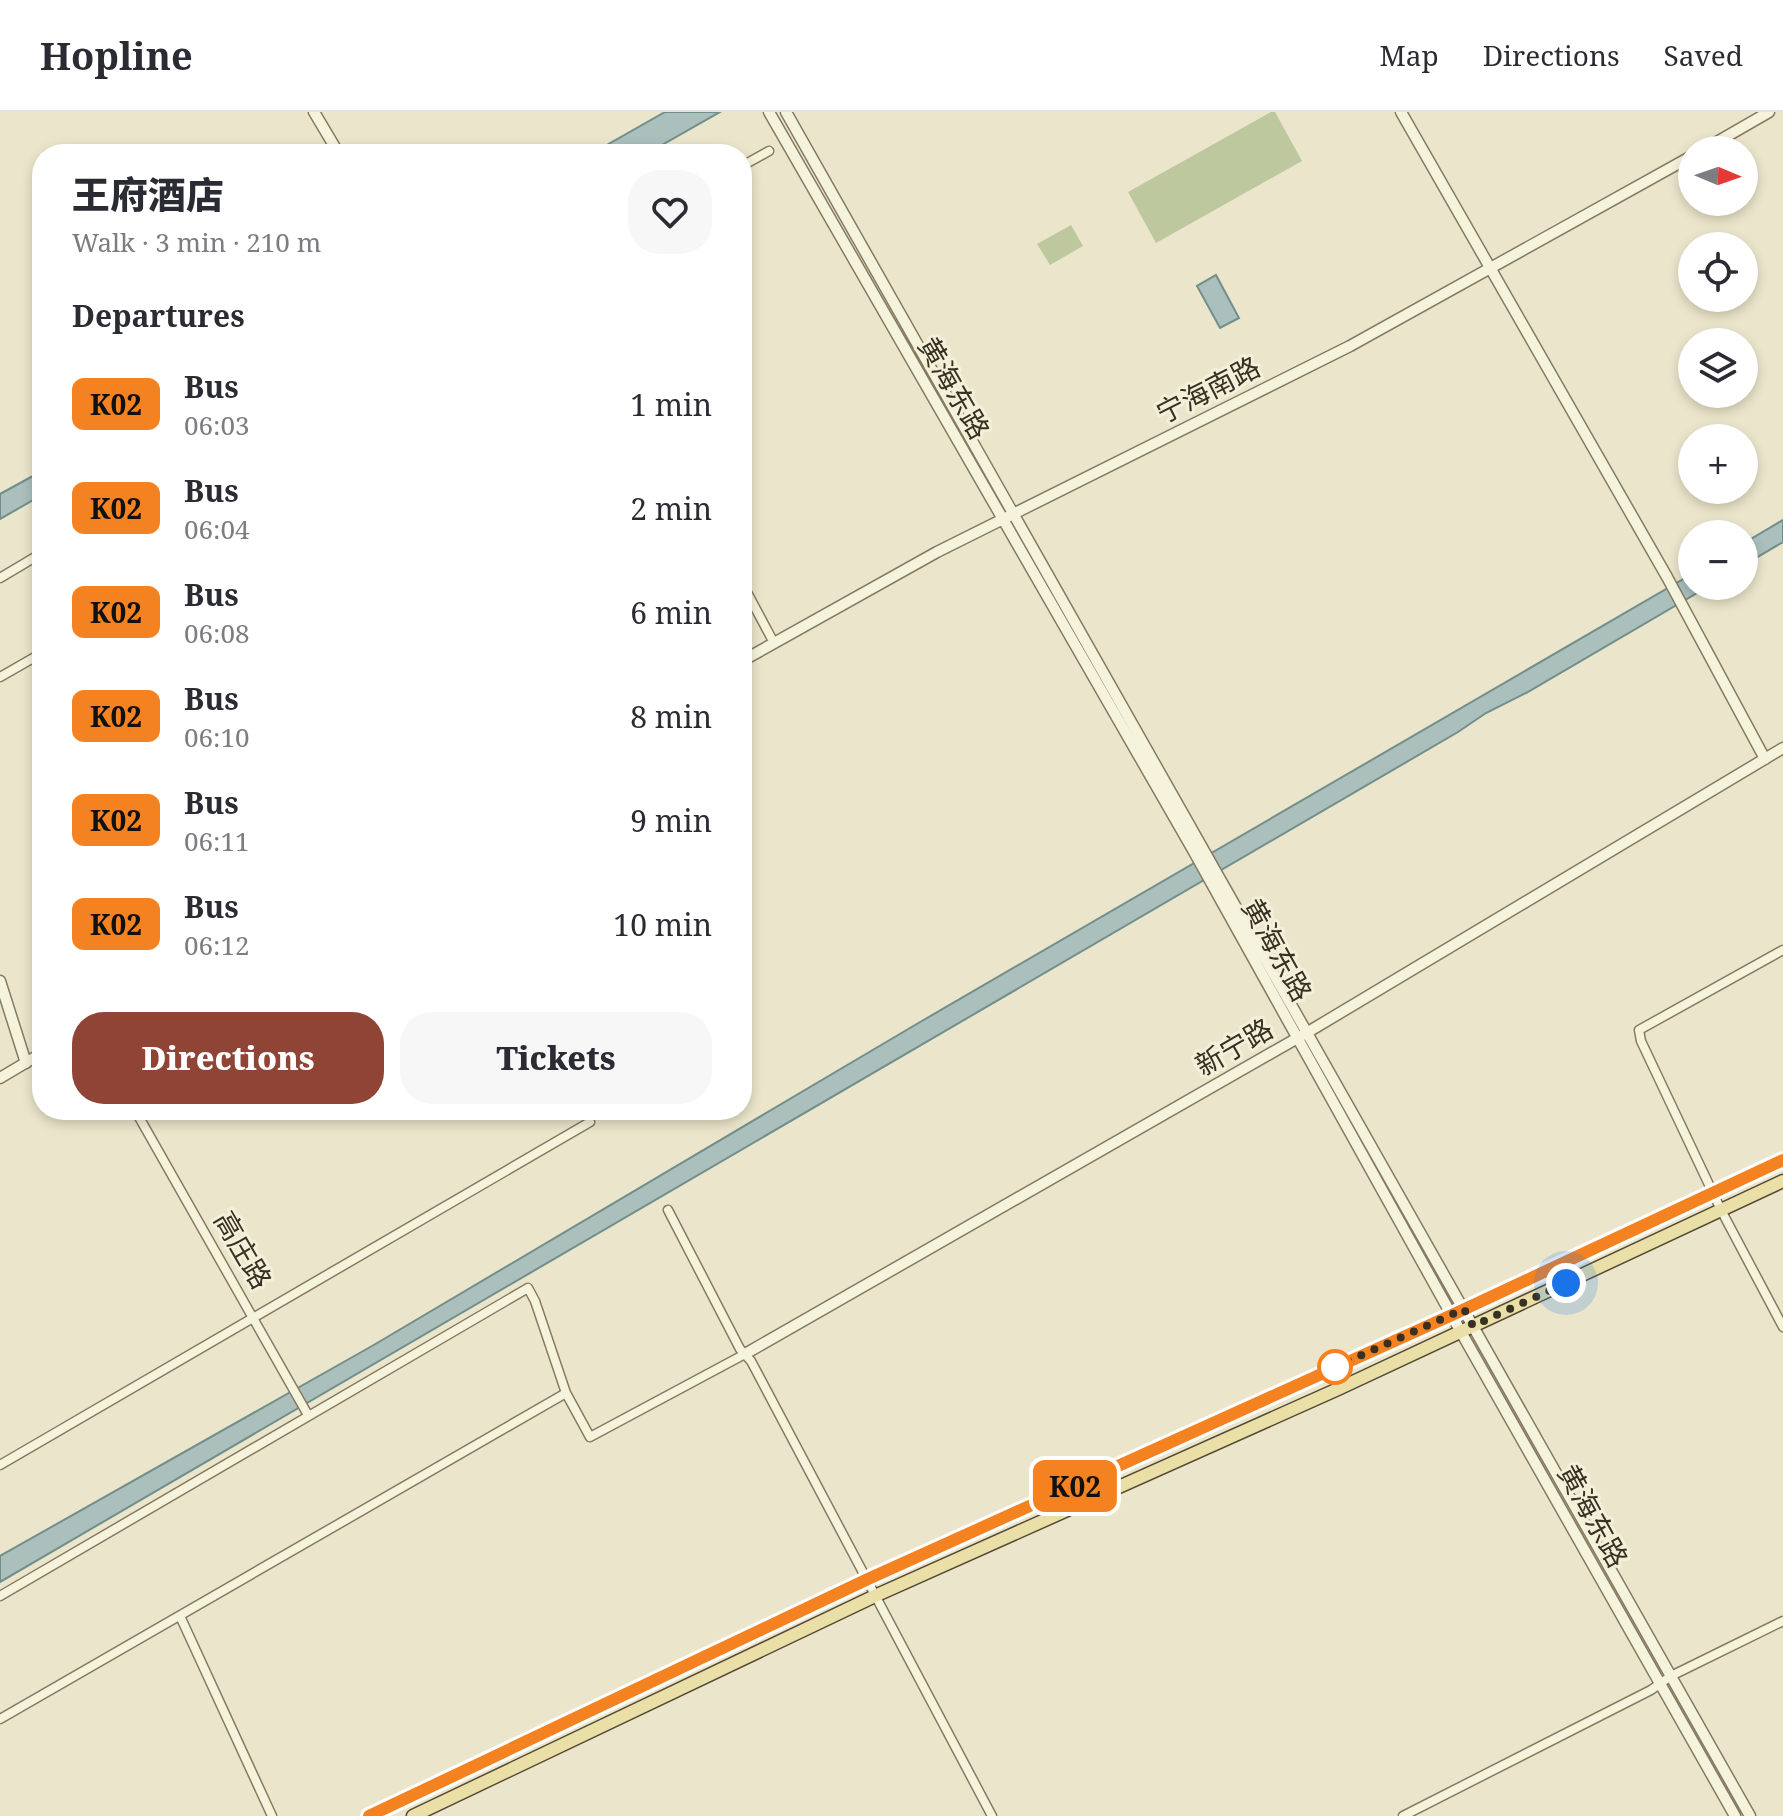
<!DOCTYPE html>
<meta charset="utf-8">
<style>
:root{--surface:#fff;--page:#f7f7f7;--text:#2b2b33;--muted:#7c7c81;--line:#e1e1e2;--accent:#8f4436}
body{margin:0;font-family:"Noto Serif","Noto Sans SC",serif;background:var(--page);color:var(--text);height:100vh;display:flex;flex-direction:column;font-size:30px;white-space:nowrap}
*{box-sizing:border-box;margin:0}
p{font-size:26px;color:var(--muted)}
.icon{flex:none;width:44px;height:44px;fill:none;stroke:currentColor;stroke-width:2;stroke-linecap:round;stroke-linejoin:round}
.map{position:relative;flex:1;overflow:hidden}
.side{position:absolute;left:32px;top:32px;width:720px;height:976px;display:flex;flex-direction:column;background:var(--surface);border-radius:32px;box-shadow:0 4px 12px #0003}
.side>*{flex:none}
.badge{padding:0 16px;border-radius:12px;font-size:28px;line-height:52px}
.needle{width:52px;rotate:92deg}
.controls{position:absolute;left:1678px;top:24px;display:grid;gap:16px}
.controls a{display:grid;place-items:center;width:80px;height:80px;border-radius:50%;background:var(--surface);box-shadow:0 4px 12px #0003;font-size:40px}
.you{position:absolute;width:40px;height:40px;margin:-20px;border:6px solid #fff;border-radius:50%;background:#1a73e8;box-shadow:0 0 0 12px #1a73e833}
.map>.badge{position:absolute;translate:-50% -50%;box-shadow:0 0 0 4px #fff}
h2{padding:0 40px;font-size:30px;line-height:72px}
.round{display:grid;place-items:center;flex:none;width:84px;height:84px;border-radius:32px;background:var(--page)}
.summary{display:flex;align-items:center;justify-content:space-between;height:136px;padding:0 40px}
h1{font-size:38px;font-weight:800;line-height:60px}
.action{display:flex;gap:16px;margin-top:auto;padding:16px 40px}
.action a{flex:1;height:92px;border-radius:32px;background:var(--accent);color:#fff;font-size:32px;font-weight:800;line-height:92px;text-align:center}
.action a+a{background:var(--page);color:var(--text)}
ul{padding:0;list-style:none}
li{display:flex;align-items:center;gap:24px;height:104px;padding:0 40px}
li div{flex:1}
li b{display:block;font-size:30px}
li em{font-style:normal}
li .badge{min-width:88px;font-weight:700;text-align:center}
header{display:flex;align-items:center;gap:48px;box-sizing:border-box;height:112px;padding:0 40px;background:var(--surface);border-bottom:2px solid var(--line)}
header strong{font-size:38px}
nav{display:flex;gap:44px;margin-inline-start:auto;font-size:28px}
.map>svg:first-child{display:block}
.green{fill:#bdc89f}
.water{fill:#abc0bd;stroke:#728e8b;stroke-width:2}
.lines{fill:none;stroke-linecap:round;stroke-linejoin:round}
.minor-casing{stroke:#867b60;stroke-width:11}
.tertiary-casing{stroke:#867b60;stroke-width:13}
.primary-casing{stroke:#554834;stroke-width:15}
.minor{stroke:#f6f3dd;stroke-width:8}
.tertiary{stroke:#f6f3dd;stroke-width:10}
.primary{stroke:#e9dfa7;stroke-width:12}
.line-casing{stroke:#fff;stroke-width:18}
.line{stroke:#f58220;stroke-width:12}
.walk{stroke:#383022;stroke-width:8;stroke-dasharray:0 14.4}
.stop-dot{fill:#fff;stroke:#f58220;stroke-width:4}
.labels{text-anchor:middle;stroke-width:6;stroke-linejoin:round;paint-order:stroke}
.street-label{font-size:28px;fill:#383022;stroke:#f3f0da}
</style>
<header>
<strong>Hopline</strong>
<nav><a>Map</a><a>Directions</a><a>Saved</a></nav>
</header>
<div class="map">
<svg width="1783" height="1704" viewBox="0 0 1783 1704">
<rect width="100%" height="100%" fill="#ebe6cb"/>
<path class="green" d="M1271,0H1275L1302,49L1156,131L1128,80Z
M1071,113L1083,134L1050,153L1037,132Z"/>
<path class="water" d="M665,0H720L646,42H591Z
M1216,163L1239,206L1220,216L1197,174Z
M42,359V383L0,407V382Z
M1783,408V430L1744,453V431Z
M1692,462V474H1709L1526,581L1486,601L1458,620L0,1470V1444L372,1234L915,913Z"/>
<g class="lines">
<g class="minor-casing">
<path id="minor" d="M742,54L769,39
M0,466L42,441
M742,471L774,531
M0,565L42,541
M1783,838L1639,918L1641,929L1721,1098L1783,1215
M135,998L308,1303
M668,1098L740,1237L751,1249L992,1704
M0,1353L590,1010
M0,1484L528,1176L535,1189L566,1281
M180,1504L272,1704
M0,1607L566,1281L590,1325L745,1242
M1403,1704L1651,1578L1671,1564L1783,1509"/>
</g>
<g class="tertiary-casing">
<path id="tertiary" d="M314,0L339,42
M769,0L1193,738L1461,1220L1735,1704
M786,0L1750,1704
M1401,0L1667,465L1765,647
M1703,38L1769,0
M742,549L937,440L1350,234L1692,44
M0,869L26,951
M0,966L42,941
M745,1242L1308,920L1783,636"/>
</g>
<g class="primary-casing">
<path id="primary" d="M368,1704L868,1467L1452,1203L1783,1048
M413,1704L877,1483L1338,1277L1783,1069"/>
</g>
<use href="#minor" class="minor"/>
<use href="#tertiary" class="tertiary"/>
<use href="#primary" class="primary"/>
</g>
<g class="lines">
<g class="line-casing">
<path id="line" d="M369,1704L868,1467L1452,1203L1783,1048"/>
</g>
<use href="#line" class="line"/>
<path class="walk" d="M1335,1255L1464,1197L1473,1214L1566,1171"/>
</g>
<circle class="stop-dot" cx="1335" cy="1255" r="16"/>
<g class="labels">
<g class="street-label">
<text transform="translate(954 276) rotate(60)" y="10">黄海东路</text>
<text transform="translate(1208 278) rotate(-27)" y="10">宁海南路</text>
<text transform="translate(1277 838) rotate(61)" y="10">黄海东路</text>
<text transform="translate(1234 935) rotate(-30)" y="10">新宁路</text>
<text transform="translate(243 1138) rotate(60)" y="10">高庄路</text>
<text transform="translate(1593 1404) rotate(61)" y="10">黄海东路</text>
</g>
</g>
</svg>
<div class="controls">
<a><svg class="needle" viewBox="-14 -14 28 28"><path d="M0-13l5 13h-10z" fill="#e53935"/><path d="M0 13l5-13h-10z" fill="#7c7c81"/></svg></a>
<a><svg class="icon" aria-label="locate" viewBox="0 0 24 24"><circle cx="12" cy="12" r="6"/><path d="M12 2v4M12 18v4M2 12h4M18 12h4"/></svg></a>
<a><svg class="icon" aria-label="layers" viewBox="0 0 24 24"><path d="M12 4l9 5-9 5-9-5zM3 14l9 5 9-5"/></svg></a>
<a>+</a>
<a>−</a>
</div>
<div class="you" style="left:1566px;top:1171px"></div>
<b class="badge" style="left:1075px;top:1374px;background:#f58220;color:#111">K02</b>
<section class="side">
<div class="summary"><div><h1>王府酒店</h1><p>Walk · 3 min · 210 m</p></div><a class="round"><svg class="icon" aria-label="heart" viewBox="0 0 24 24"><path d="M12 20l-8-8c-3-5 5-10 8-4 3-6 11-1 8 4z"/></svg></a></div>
<h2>Departures</h2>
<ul>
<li><span class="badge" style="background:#f58220;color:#111">K02</span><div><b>Bus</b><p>06:03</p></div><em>1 min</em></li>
<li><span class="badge" style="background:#f58220;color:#111">K02</span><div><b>Bus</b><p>06:04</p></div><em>2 min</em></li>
<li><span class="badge" style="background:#f58220;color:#111">K02</span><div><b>Bus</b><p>06:08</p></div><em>6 min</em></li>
<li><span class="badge" style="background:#f58220;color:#111">K02</span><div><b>Bus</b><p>06:10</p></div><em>8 min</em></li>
<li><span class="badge" style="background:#f58220;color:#111">K02</span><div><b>Bus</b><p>06:11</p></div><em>9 min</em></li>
<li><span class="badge" style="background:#f58220;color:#111">K02</span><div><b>Bus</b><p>06:12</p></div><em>10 min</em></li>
</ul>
<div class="action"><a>Directions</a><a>Tickets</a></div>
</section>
</div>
